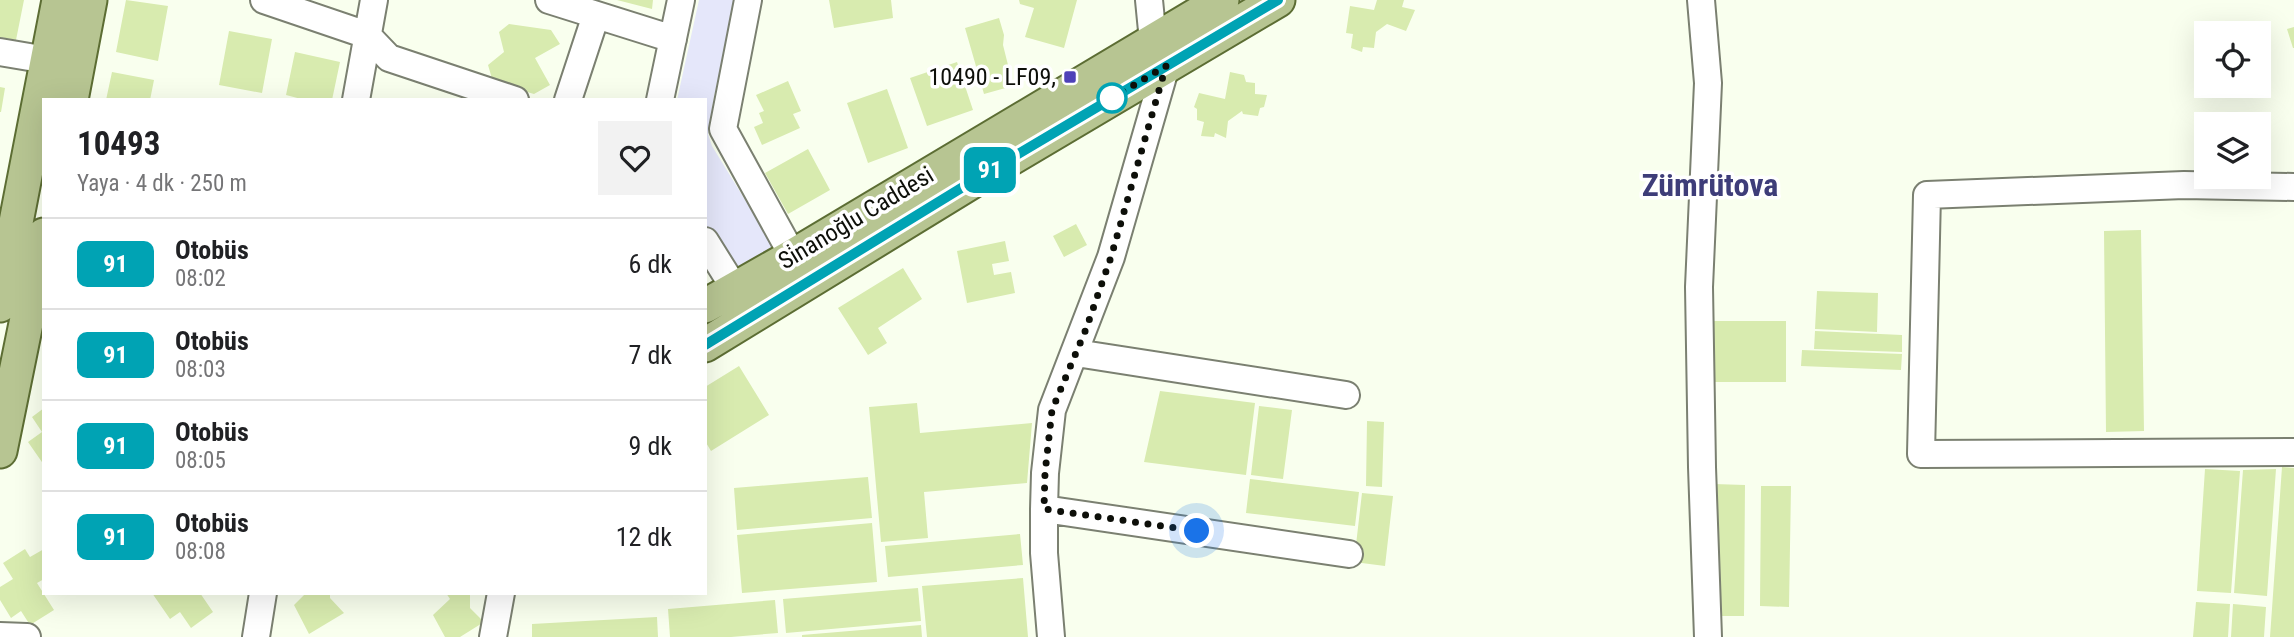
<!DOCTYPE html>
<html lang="tr">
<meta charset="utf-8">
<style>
:root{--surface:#fff;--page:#f2f2f2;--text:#202124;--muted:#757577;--line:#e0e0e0}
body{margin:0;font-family:"Roboto Condensed",sans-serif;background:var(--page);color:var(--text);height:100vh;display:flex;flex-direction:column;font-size:26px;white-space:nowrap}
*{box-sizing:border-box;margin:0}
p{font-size:23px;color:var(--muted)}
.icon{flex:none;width:38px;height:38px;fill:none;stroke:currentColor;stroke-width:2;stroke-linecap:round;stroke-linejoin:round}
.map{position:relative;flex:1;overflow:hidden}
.details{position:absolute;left:42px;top:98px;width:665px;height:497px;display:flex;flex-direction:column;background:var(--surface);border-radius:0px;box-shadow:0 7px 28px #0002}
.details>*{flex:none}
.badge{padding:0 14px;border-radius:10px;font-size:24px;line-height:46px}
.buttons{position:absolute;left:2194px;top:21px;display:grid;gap:14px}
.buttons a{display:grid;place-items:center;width:77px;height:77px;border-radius:0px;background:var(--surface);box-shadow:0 7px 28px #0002;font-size:35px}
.you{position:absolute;width:35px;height:35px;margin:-18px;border:5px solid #fff;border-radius:50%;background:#1a73e8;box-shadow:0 0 0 10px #1a73e833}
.map>.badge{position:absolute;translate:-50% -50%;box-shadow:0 0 0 4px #fff}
.round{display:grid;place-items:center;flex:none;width:74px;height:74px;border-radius:0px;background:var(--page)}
.head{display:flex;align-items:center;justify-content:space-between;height:119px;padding:0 35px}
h1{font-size:33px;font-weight:700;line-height:52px}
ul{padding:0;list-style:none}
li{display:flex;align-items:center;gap:21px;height:91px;padding:0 35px;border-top:2px solid var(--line)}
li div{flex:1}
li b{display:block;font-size:26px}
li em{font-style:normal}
li .badge{min-width:77px;font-weight:700;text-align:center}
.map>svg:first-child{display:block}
.green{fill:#e5e7fa}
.building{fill:#d8ebaf}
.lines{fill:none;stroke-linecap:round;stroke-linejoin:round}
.minor-casing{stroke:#7b8071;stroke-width:30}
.major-casing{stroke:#5c6d33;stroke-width:37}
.minor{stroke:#fff;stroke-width:26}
.major{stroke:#b7c592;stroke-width:33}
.line-casing{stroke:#fff;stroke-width:16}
.line{stroke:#00a3b4;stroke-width:10}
.walk{stroke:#0d0f09;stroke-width:7;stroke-dasharray:0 12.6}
.poi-dot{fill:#4e41b8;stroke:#fff;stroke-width:2.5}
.stop-dot{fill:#fff;stroke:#00a3b4;stroke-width:3.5}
.labels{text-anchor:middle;stroke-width:7;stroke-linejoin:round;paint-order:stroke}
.poi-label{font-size:24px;fill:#0d0f09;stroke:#fff;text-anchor:end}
.street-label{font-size:24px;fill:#0d0f09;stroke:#fff}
.district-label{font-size:32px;font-weight:bold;fill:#3e3d79;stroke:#fff}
</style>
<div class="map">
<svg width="2294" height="637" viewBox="0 0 2294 637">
<rect width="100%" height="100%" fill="#f9ffee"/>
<path class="green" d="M699,0H736L714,96L708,134L712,146L777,252L738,276L705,225V100H677Z"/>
<path class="building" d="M0,0H24L16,40L0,37Z
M126,0L168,6L158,61L116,52Z
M617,0H653L652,9Z
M829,0H891L893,18L834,28Z
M1019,0H1077L1064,48L1025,37L1034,8L1020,4Z
M1377,0H1404L1402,7L1415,10L1406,31L1387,24L1376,32L1374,48L1363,47L1362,52L1351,48L1353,34L1346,33L1350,6L1374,10Z
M999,18L1004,35L1003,45L1009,69L1004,70L1009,87L984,94L965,28Z
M509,24L551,30L560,44L535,58L550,85L534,94L493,82L488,65L504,52L499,32Z
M2294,27V48H2293L2287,29Z
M229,31L272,39L262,93L219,85Z
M295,52L340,62L332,100H305L286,95Z
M957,62L973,110L927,126L910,78Z
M112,72L154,80L150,100H106Z
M1230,72L1244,75L1246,82L1255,83V94L1267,95L1264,107L1260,108L1258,116L1243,114L1242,111L1228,121L1226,138L1215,133L1214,137L1201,136L1204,122L1197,120V109L1194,107L1199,93L1225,99Z
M788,81L801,111L793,114L800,128L762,145L754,127L763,123L759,113L764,111L756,95Z
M0,87L5,88L1,112H0Z
M887,89L908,148L868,163L847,103Z
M808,149L830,190L788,214L765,173Z
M1076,224L1087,245L1064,257L1053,236Z
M2141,230L2144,431L2106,432L2104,231Z
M1005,241L1009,261L992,264L994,275L1011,272L1015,293L967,303L957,251Z
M903,268L922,299L878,328L887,343L868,355L838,308Z
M1817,291L1878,293L1877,332L1815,329Z
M1710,321H1786V382H1709Z
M1815,331L1902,335V352L1814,349Z
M1802,350L1902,354L1901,370L1801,366Z
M739,366L769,415L711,451L705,441V387Z
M1160,391L1255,403L1246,475L1144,462Z
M917,403L920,433L1032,423L1027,483L924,492L928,538L881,542L869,407Z
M1259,406L1292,410L1283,479L1251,475Z
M44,408V465L28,442L42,432L32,417Z
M1367,421L1384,422L1382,487L1366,486Z
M2282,467L2294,468V637H2270Z
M2205,469L2240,471L2231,593L2197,591Z
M2276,469L2267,596L2234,593L2243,470Z
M868,477L872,518L737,530L734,488Z
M1250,479L1359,492L1355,526L1246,513Z
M1714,484L1745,485L1744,616H1713Z
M1761,486H1791L1789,607L1760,606Z
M1362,493L1393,496L1385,566L1354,562Z
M872,523L877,582L742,593L737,535Z
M1020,534L1023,565L888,577L885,546Z
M25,549L30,557L44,549V579L37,583L54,610L30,625L21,611L11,618L0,600V587L13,579L3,563Z
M1023,578L1028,637H927L922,586Z
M918,588L921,621L786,633L783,599Z
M152,593H200L213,612L191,628L180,612L170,619Z
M306,593H330V598L344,613L309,634L294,605Z
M446,593H470V608L484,622L460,637H445L433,615L450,599Z
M775,600L778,633L731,637H670L668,609Z
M2196,602L2230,604L2228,637H2193Z
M2233,604L2266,607L2264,637H2231Z
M657,617L658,637H532V624Z
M921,625L922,637H802V635Z"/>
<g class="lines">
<g class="minor-casing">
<path id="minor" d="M264,0L367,35L389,58L515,100
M549,0L673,39
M748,0L723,129L793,256
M1149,0L1153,41
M1701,0L1708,83L1699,287L1702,467L1708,637
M0,52L47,60
M356,100L374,0
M568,100L596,15
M660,100L681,0
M2294,187L2184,185L1927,195L1921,454L2294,452
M705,241L735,289
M1076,353L1346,395
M1044,509L1349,554
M0,636L27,637
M256,637L263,593
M493,637L501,593
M1051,637L1044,553V509L1045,473L1052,410L1111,257L1166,66"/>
</g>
<g class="major-casing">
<path id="major" d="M71,100L90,0
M0,305L59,0
M705,306L793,256L1222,0
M705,345L976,179L1278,0
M0,451L44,235"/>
</g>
<use href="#minor" class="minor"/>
<use href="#major" class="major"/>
</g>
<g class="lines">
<g class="line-casing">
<path id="line" d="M705,345L976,179L1278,0"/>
</g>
<use href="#line" class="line"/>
<path class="walk" d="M1112,98L1166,66L1111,257L1086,329L1052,410L1045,473L1044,509L1197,531"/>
</g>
<rect class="poi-dot" x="1063" y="70" width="14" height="14" rx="3.5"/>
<circle class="stop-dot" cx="1112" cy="98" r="14"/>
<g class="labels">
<g class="poi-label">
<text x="1056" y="85">10490 - LF09,</text>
</g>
<g class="street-label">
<text transform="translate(856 218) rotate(-31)" y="8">Si̇nanoğlu Caddesi</text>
</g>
<g class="district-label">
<text x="1710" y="196">Zümrütova</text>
</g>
</g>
</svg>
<div class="buttons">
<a><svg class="icon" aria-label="locate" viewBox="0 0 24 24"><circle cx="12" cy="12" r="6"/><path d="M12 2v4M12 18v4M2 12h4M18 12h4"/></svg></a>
<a><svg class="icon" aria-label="layers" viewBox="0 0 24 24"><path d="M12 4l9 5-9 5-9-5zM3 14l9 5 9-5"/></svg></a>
</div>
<div class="you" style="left:1197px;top:531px"></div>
<b class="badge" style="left:990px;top:170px;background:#00a3b4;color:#fff">91</b>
<section class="details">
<div class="head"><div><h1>10493</h1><p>Yaya · 4 dk · 250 m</p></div><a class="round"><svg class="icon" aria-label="heart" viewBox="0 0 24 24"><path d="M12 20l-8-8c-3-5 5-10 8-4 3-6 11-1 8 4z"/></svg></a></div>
<ul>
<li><span class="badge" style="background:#00a3b4;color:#fff">91</span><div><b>Otobüs</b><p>08:02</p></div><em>6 dk</em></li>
<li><span class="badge" style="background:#00a3b4;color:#fff">91</span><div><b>Otobüs</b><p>08:03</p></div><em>7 dk</em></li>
<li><span class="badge" style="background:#00a3b4;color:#fff">91</span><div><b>Otobüs</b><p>08:05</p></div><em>9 dk</em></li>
<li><span class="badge" style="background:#00a3b4;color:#fff">91</span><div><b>Otobüs</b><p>08:08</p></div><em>12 dk</em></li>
</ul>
</section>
</div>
